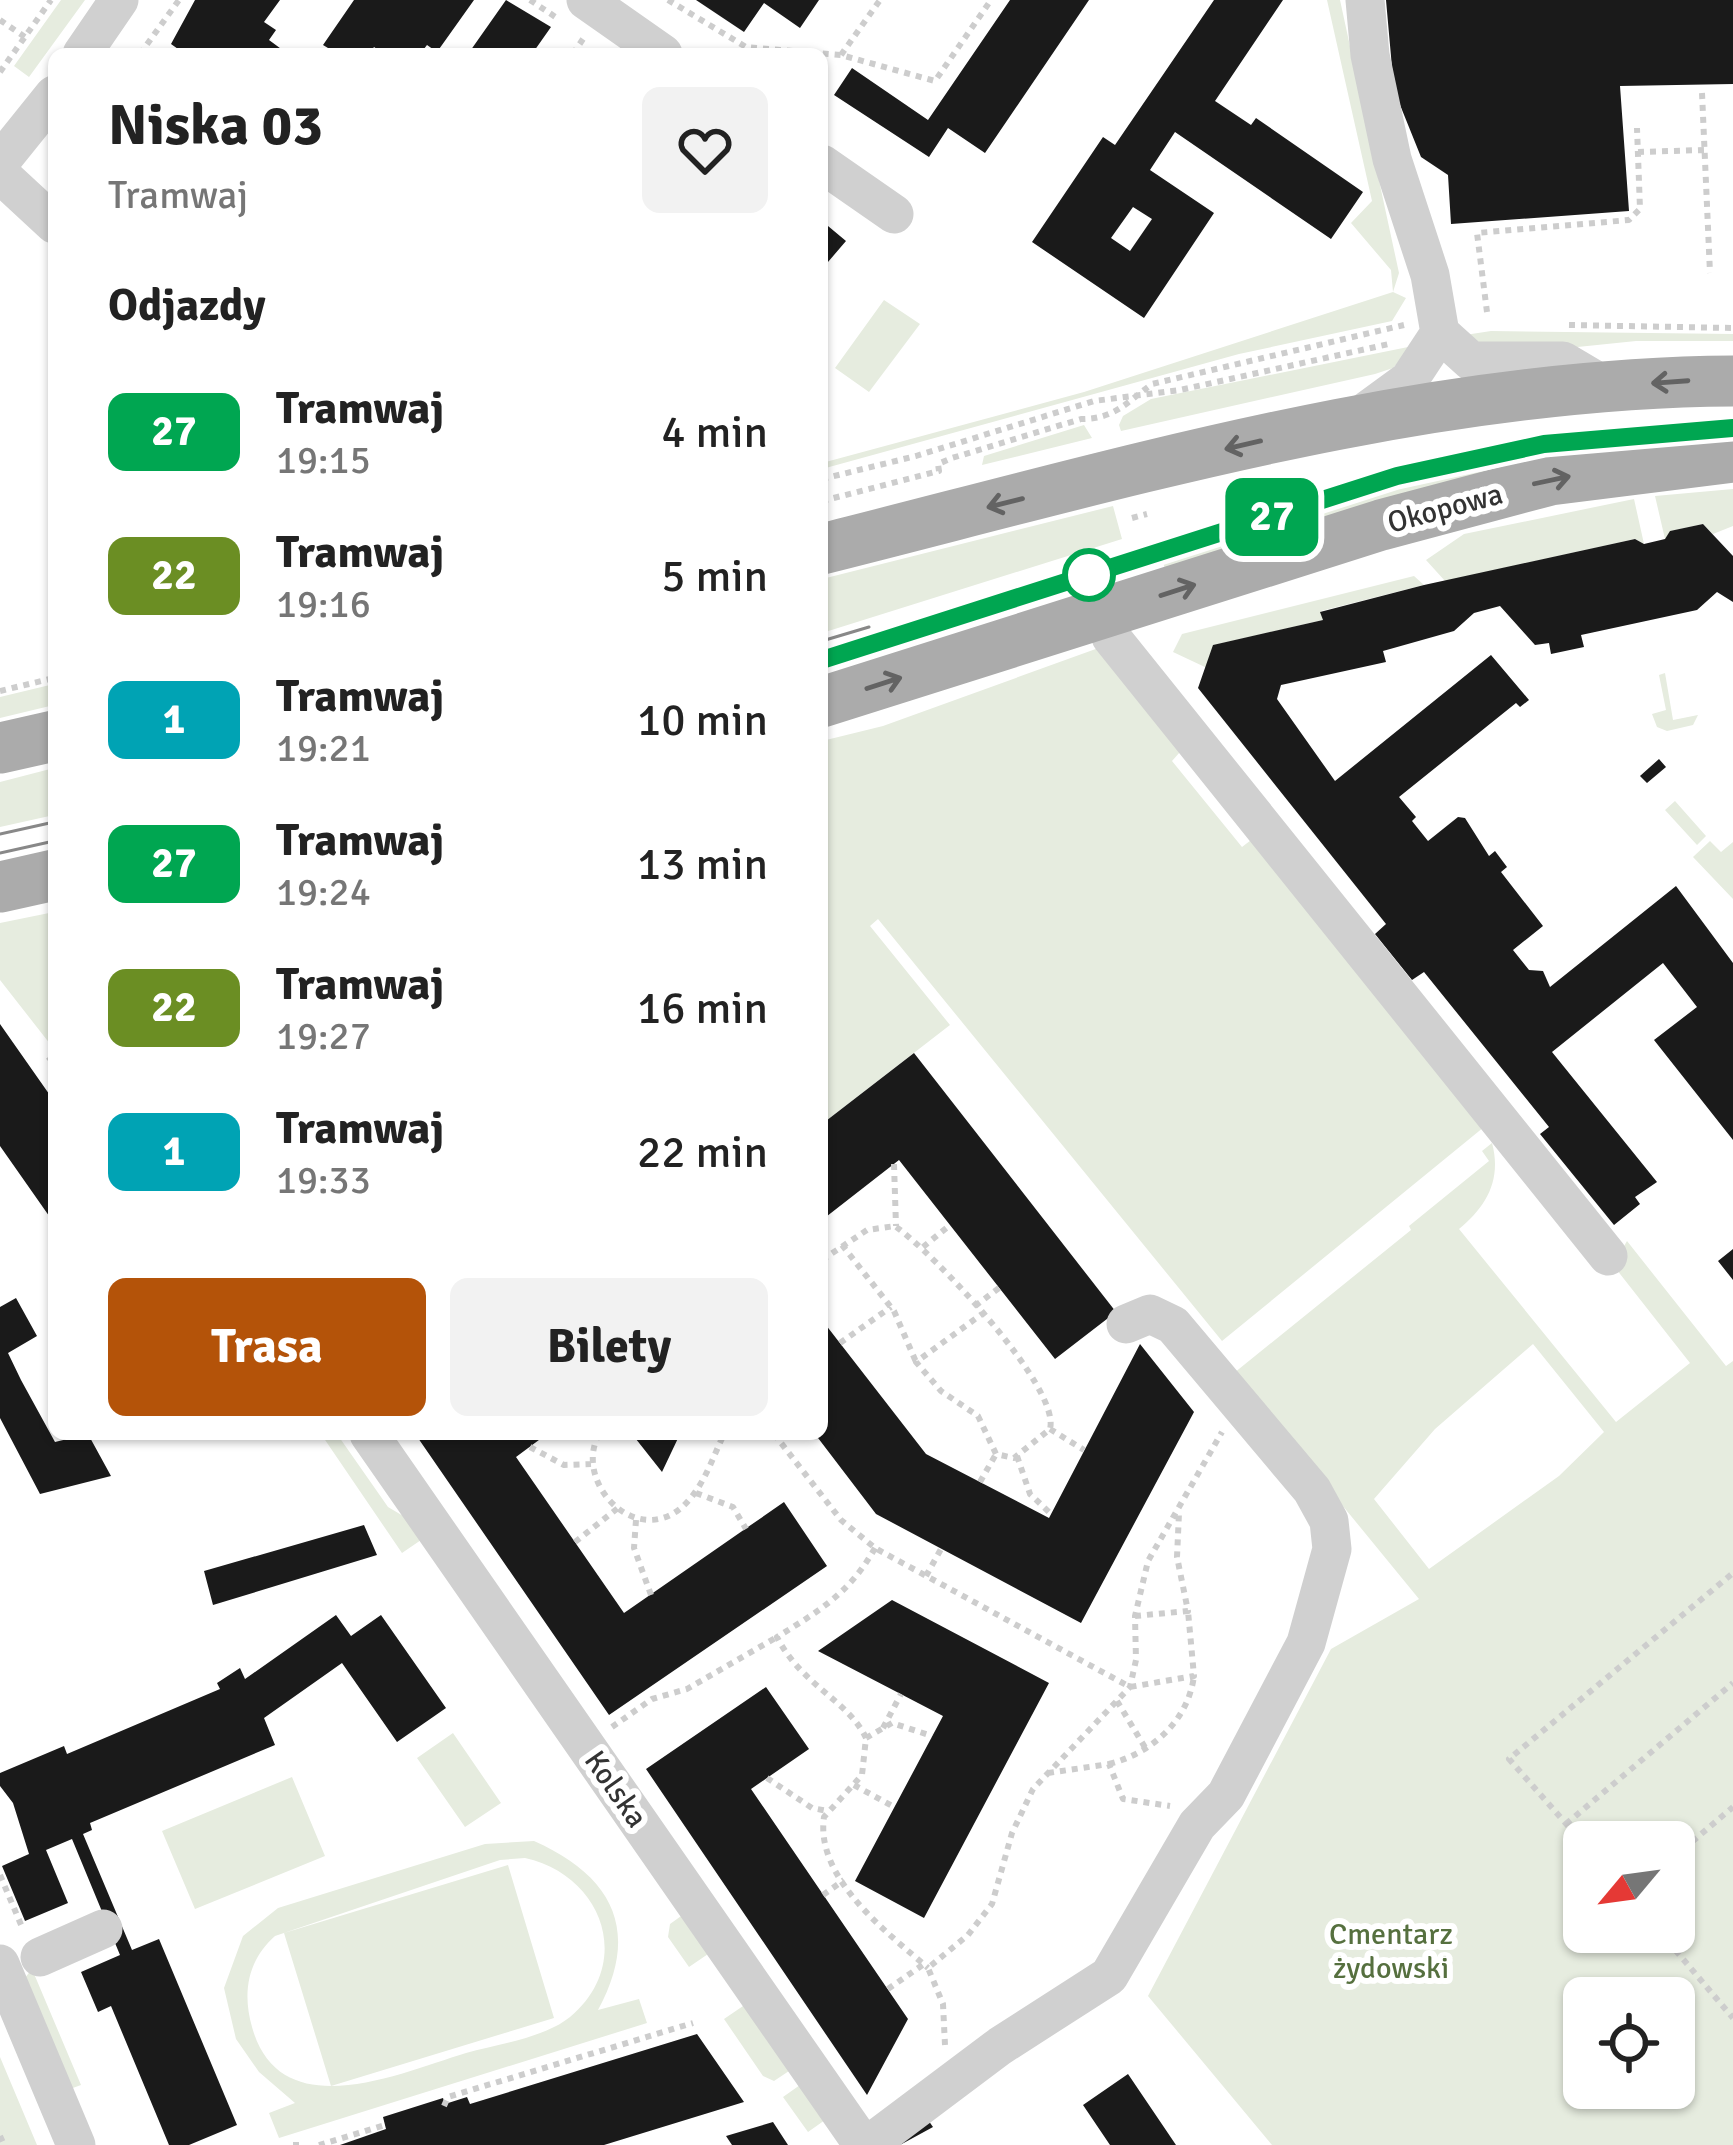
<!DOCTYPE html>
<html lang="pl">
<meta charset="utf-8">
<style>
:root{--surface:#fff;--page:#f2f2f2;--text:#222;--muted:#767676;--accent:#b45309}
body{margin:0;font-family:Signika,sans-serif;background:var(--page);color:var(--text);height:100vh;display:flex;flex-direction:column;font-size:45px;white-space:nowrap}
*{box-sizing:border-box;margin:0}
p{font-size:39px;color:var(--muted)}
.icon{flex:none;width:66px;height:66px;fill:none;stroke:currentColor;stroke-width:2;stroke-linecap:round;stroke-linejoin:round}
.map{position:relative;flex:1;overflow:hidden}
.drawer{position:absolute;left:48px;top:48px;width:780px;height:1392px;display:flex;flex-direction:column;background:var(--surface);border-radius:18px;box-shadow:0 3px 9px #0004}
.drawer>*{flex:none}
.badge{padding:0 24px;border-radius:18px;font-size:42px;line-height:78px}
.needle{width:78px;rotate:241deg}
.controls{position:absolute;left:1563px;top:1821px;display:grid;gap:24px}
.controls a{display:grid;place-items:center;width:132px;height:132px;border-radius:18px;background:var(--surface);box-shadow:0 3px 9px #0004;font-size:60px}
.map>.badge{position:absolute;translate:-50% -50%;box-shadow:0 0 0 6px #fff}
h2{padding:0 60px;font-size:45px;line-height:108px}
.round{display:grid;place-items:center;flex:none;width:126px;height:126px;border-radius:18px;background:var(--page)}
.summary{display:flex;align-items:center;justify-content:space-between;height:204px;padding:0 60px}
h1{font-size:57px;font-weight:800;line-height:90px}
.action{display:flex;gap:24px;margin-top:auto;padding:24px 60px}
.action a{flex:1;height:138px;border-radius:18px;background:var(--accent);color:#fff;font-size:48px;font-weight:800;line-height:138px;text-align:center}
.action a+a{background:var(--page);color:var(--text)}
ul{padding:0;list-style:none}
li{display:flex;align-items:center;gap:36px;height:144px;padding:0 60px}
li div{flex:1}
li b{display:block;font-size:45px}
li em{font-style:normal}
li .badge{min-width:132px;font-weight:700;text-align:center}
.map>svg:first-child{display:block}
.green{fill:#e6ecdf;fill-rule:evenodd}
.building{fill:#1a1a1a;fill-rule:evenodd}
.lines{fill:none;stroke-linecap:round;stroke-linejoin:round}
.path{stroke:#cdcdcd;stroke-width:6;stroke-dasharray:6 6;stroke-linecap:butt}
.minor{stroke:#d0d0d0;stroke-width:39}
.major{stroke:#ababab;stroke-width:51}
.tram{stroke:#888;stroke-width:3}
.oneway{stroke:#636363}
.line-casing{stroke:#fff;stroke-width:27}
.line{stroke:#00a651;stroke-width:18}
.stop-dot{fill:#fff;stroke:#00a651;stroke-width:6}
.labels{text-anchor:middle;stroke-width:12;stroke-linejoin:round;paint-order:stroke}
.street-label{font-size:30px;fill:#333;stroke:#fff}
.park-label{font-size:30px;fill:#56703f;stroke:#fff}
</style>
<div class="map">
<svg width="1733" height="2145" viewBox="0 0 1733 2145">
<rect width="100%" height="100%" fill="#fff"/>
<path class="green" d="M61,0H85L29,77L14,66Z
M1327,0H1340L1399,273L1393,292L1406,298L1392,321L1239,354L822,469V463L1084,392L1393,292L1391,270L1351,223L1372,201Z
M884,300L920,324L869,392L835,368Z
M1491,331L1733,334V341H1636L1501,355L1465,335Z
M1413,346L1393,368L1375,374L1121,431L1119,425L1123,416L1151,399Z
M1084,425L1092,438L982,465L984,456Z
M1686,437L1167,576L1162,559L1398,485Z
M1733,489V526L1713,534L1703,524L1671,531L1665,539L1655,496Z
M1634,499L1644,544L1635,539L1445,581L1426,560L1464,534Z
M1113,506L1122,539L822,633V579Z
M1414,576L1424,585L1321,611L1323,620L1214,645L1207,668L1173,652L1182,634Z
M1104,646L1180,752L1172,761L1242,847L1255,837L1484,1127L1222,1341L878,919L870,926L950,1025L822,1124V741L883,726Z
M1665,673L1673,720L1698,715L1693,725L1667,731L1657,727L1652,714L1666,710L1659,675Z
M54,684V705L0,718V697Z
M54,768V815L0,827V782Z
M1675,801L1706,836L1697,845L1665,810Z
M1710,841L1721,852L1733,842V899L1693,857Z
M54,912V1049L0,980V923Z
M1492,1143C1502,1180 1486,1207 1459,1229L1616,1422L1690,1363L1613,1265L1627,1241L1726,1366L1733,1361V2145H1272L1148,1996L1331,1649L1419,1599L1234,1373L1411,1230L1409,1226L1489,1161L1482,1151ZM1533,1344L1604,1432L1559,1476L1429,1569L1374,1499L1435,1429ZM1584,1842H1674V1932H1584ZM1584,1998H1674V2088H1584Z
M321,1434H337L388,1507L415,1523L421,1540L402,1553Z
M453,1733L501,1803L465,1827L417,1758Z
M292,1777L325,1856L195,1909L162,1831Z
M534,1841C613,1876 641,1931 598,2010L639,1999L647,2023L279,2138L269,2113L295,2103L259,2072L236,2039L224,1988L243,1936L278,1908L485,1844ZM525,1858C602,1875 635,1962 570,2017C544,2038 498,2044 466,2053C400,2073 280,2128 252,2027C242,1992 248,1960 275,1936L500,1860Z
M508,1865L554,2018L331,2086L284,1933Z
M684,1914L711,1952L689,1967L668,1937L670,1924Z
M32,1969L81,2085L70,2089L24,1979Z
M746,2004L789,2071L774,2081L763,2076L724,2019Z
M0,2057L37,2145H0Z
M800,2085L825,2120L808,2132L783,2097Z"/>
<path class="building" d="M195,0H280L264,22L276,30L269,40L288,54H185L171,44Z
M354,0H474L437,52L427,45L420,54H384L374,47L369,54H324L328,48L323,45Z
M506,0L551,27L532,54H468Z
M696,0H819L800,28L764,3L744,32Z
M1010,0H1089L985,153L948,128L929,157L834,95L852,68L928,120Z
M1214,0H1283L1215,101L1251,125L1256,118L1363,192L1331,239L1175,132L1150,170L1214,213L1144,318L1032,242L1103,137L1115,145ZM1133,207L1152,219L1130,251L1111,238Z
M1386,0H1733V84L1620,86L1629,211L1451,224L1448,175L1421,157L1394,90Z
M822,221L846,241L822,269Z
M1703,524L1733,556V602L1717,592L1697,610L1581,635L1584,647L1551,654L1549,643L1535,645L1500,606L1474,613L1454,631L1383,651L1386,662L1281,685L1277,699L1335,781L1491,655L1529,700L1520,707L1516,703L1399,797L1416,817L1412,821L1428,841L1458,817L1465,818L1489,856L1495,851L1507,867L1501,872L1543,926L1513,950L1529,970L1543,971L1550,987L1676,886L1733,963V1140L1654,1040L1697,1007L1663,963L1552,1052L1657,1182L1635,1197L1640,1204L1614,1225L1540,1134L1549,1127L1424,972L1412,980L1375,934L1386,924L1198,688L1213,645L1323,620L1320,612L1424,585L1635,539L1644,544L1665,539L1670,531Z
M1659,759L1666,767L1647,783L1640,776Z
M0,1024L54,1101V1223L0,1146Z
M914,1053L1116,1312L1055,1359L899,1160L822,1220V1124Z
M1733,1249V1280L1718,1261Z
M16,1298L37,1336L8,1353L21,1380L55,1442L88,1434L111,1476L40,1494L0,1418V1307Z
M822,1320L926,1454L1049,1518L1140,1344L1194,1412L1081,1623L876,1514L815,1434H822Z
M423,1434H547L516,1457L624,1613L784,1502L827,1566L609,1715L418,1438Z
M632,1434H680L662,1472Z
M364,1525L377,1555L213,1605L204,1571Z
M892,1600L1049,1683L924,1918L855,1881L943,1716L818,1651Z
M336,1615L351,1636L381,1615L446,1708L397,1742L342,1663L264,1718L275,1745L90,1823L92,1830L83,1834L132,1950L159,1939L237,2125L189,2145H169L111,2006L98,2012L81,1972L120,1955L72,1839L46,1850L68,1903L25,1921L2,1866L29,1854L13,1803L0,1786V1773L64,1746L67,1754L220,1689L217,1683L240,1668L245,1679Z
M766,1687L809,1749L751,1789L908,2019L867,2095L646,1769Z
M697,2034L744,2102L604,2145H340L386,2129L383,2117L443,2098L445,2104L467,2097L470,2104Z
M1128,2074L1176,2145H1110L1083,2105Z
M926,2117L933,2127L900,2145Z
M773,2122L788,2145H732L726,2136Z"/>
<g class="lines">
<path class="path" d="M530,0L557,18
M668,0L746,47L841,55L935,81L991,0
M0,20L25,37
M140,54L179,0
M573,54L583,39
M841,55L880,0
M0,72L51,0
M1702,93L1710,273
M1638,152L1704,150
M1487,312L1477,233L1629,220L1640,209L1637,128
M1569,325L1733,328
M822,479L916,456L1094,401L1180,390L1389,344
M822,501L939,471L938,464L952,458L1081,419C1115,419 1127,402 1152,384L1404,325
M1132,518L1147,514
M0,691L54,678
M48,1061L54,1056
M894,1164L896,1226
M842,1245L894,1311L916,1362
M923,1247L950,1225
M822,1260L867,1230L895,1226C932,1252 1061,1387 1050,1429L1014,1458L996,1454L978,1416L941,1391L916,1362L982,1314
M975,1306L999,1288
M840,1343L891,1307
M1050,1429L1084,1450
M599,1434C573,1482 634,1547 681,1508C703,1489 712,1459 724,1434
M774,1434L841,1520L875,1548L1130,1687L1194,1676L1188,1611
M530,1447L564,1465L591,1464
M1017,1456L1030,1494L1051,1514
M980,1482L996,1454
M696,1493L733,1507L746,1529
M636,1520L634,1548L651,1595
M575,1542L618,1508
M875,1548C850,1593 819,1611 777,1637C802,1686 848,1700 866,1738L862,1775L824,1817C815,1879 888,1933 928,1968
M926,1576L941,1549
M1135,1616L1188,1611L1177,1557L1179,1513
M1117,1701L1146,1749
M612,1727L652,1699L687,1689L777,1637
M883,1728L901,1694
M866,1738L892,1723L932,1736
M1109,1764C1152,1753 1188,1721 1194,1676
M1048,1773L1109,1764L1123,1799L1170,1806
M767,1778L812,1808L828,1811
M854,1785L894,1807
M1566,1824L1733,1683
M1584,1844L1509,1759L1733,1573
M1674,1857L1733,1807
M0,1875L22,1927
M823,1895L844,1880
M1660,1932L1733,2018
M888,1989L924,1964
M945,2045L943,2004L928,1968L968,1935L992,1904L1012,1833L1033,1789L1130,1687L1136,1660L1135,1616L1148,1561L1222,1432
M444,2106L448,2097L693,2023
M0,2136L4,2145
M293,2145H304
M319,2145L385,2125"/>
<path class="minor" d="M586,0L663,54
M1365,0L1370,55L1392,159L1430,275L1440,333L1471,361H1563L1607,387
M82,54L119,0
M0,162L54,95
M822,164L894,214
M0,174L54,224
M1357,418L1409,380L1440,333
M1104,614L1111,637L1608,1256
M369,1434L863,2145
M40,1957L103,1929
M0,1964L76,2145
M868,2145L1000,2046L1109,1976L1197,1825L1226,1795L1306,1643L1332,1549L1329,1521L1312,1490L1173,1325L1150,1314L1126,1324"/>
<path class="major" d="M822,549C1121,474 1422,383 1733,381
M822,702L1381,525L1550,480L1733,457
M0,748L54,736
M0,887L54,875"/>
<path class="tram" d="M822,641L869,627
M822,660L1397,477L1544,444L1733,428
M0,834L54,822
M0,853L54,841"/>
</g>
<defs><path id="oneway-shaft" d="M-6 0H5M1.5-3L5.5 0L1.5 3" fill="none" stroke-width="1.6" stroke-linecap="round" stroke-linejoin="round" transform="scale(3)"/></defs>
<g class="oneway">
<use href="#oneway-shaft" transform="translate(1670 382) rotate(176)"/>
<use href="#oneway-shaft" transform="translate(1243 445) rotate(167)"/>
<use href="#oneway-shaft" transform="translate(1552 480) rotate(-12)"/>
<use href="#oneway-shaft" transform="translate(1005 503) rotate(166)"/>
<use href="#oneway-shaft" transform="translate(1178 590) rotate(-18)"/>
<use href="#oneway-shaft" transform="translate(884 683) rotate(-18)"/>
</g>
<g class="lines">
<g class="line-casing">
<path id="line" d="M822,660L1397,476L1544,444L1733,428"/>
</g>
<use href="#line" class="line"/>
</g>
<circle class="stop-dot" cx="1089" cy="575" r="24"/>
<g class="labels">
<g class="street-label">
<text transform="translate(1445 508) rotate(-15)" y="10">Okopowa</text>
<text transform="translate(616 1789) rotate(55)" y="10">Kolska</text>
</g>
<g class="park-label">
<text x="1391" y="1944">Cmentarz<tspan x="1391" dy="34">żydowski</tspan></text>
</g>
</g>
</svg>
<div class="controls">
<a><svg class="needle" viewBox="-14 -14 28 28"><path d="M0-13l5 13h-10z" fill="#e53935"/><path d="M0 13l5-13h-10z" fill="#767676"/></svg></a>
<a><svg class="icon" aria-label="locate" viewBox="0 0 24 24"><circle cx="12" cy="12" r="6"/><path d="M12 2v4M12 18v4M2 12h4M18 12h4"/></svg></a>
</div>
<b class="badge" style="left:1272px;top:517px;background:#00a651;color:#fff">27</b>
<section class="drawer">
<div class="summary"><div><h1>Niska 03</h1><p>Tramwaj</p></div><a class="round"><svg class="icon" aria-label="heart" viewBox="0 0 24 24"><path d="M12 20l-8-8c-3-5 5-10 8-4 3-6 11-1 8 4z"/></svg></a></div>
<h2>Odjazdy</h2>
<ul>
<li><span class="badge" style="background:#00a651;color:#fff">27</span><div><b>Tramwaj</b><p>19:15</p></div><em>4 min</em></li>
<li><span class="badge" style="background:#6b8e23;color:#fff">22</span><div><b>Tramwaj</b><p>19:16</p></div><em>5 min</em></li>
<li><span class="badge" style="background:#00a3b4;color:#fff">1</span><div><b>Tramwaj</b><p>19:21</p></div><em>10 min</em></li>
<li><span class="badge" style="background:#00a651;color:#fff">27</span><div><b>Tramwaj</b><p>19:24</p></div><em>13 min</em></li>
<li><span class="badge" style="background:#6b8e23;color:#fff">22</span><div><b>Tramwaj</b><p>19:27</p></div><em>16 min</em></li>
<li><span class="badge" style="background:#00a3b4;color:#fff">1</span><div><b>Tramwaj</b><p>19:33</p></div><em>22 min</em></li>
</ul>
<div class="action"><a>Trasa</a><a>Bilety</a></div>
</section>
</div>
